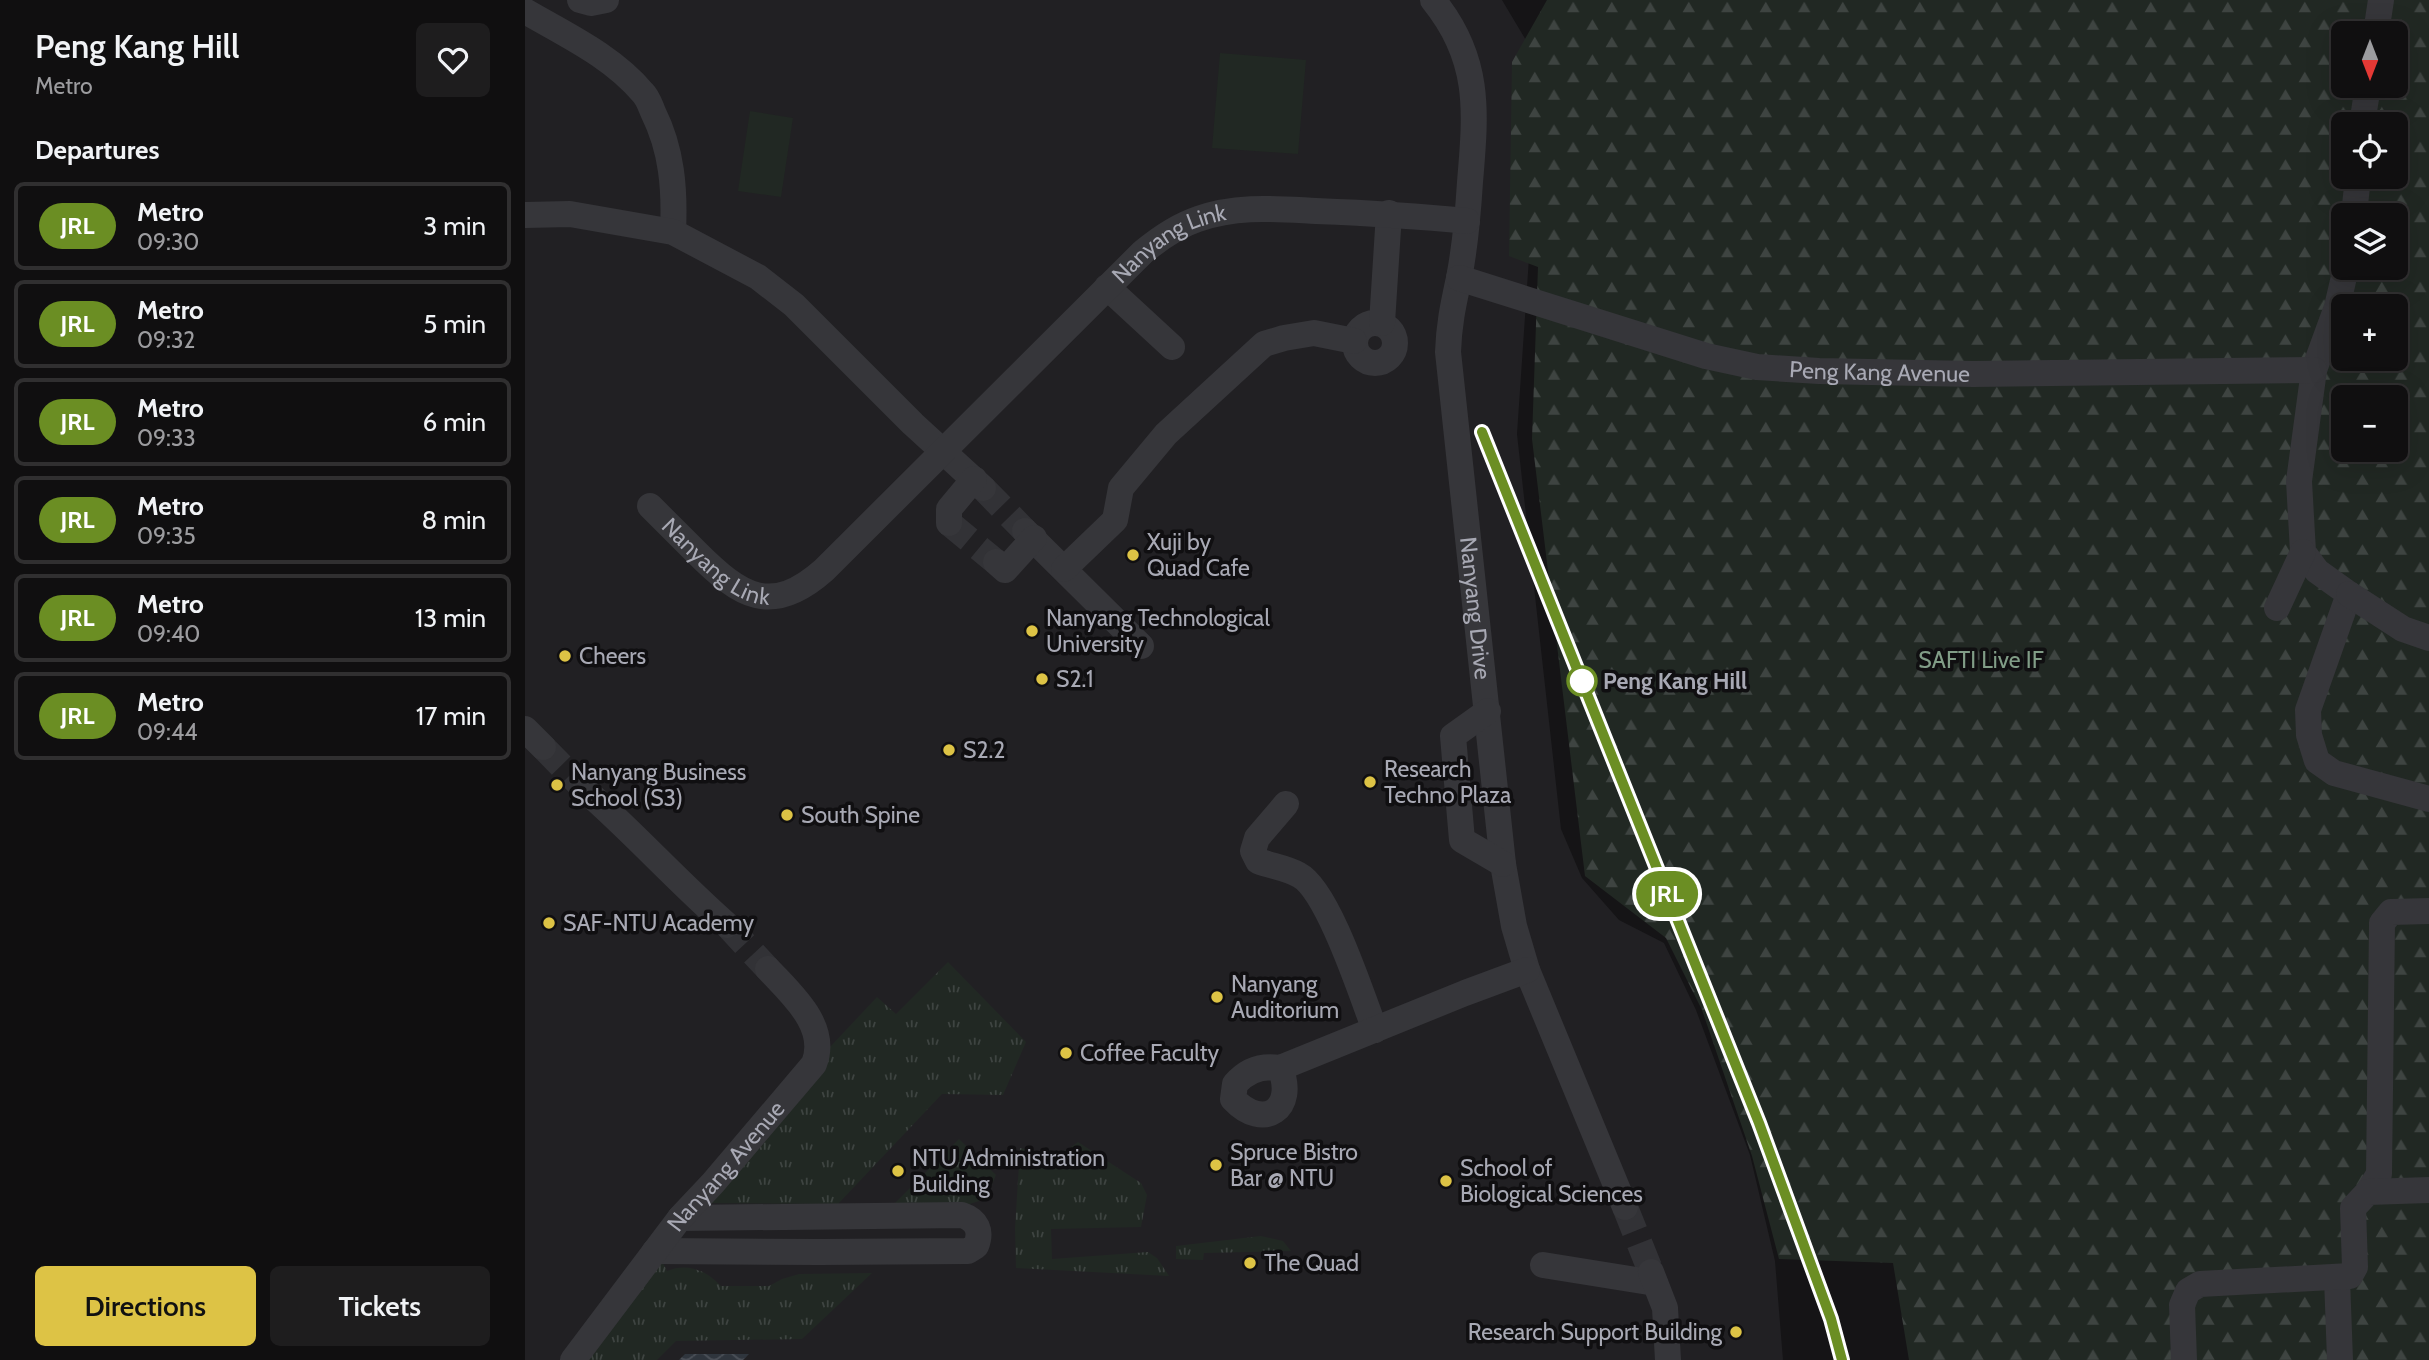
<!DOCTYPE html>
<meta charset="utf-8">
<style>
:root{--surface:#100f10;--page:#1e1d1e;--text:#f1f3f6;--muted:#9c9c9f;--line:#302f30;--accent:#ddc345}
body{margin:0;font-family:Cabin,sans-serif;background:var(--page);color:var(--text);height:100vh;display:flex;flex-direction:column;font-size:26px;white-space:nowrap}
*{box-sizing:border-box;margin:0}
p{font-size:23px;color:var(--muted)}
.icon{flex:none;width:38px;height:38px;fill:none;stroke:currentColor;stroke-width:2;stroke-linecap:round;stroke-linejoin:round}
.map{position:relative;flex:1;overflow:hidden}
.panel{display:flex;flex-direction:column;background:var(--surface);width:525px}
.panel>*{flex:none}
.badge{padding:0 14px;border-radius:23px;font-size:24px;line-height:46px}
.needle{width:46px;rotate:180deg}
.fabs{position:absolute;left:1806px;top:21px;display:grid;gap:14px}
.fabs a{display:grid;place-items:center;width:77px;height:77px;border-radius:10px;background:var(--surface);box-shadow:0 7px 28px #0002,0 0 0 2px var(--line);font-size:35px}
.map>.badge{position:absolute;translate:-50% -50%;box-shadow:0 0 0 4px #fff}
h2{padding:0 35px;font-size:26px;line-height:63px}
.round{display:grid;place-items:center;flex:none;width:74px;height:74px;border-radius:10px;background:var(--page)}
.summary{display:flex;align-items:center;justify-content:space-between;height:119px;padding:0 35px}
h1{font-size:33px;font-weight:600;line-height:52px}
.cta{display:flex;gap:14px;margin-top:auto;padding:14px 35px}
.cta a{flex:1;height:80px;border-radius:10px;background:var(--accent);color:#111;font-size:28px;font-weight:600;line-height:80px;text-align:center}
.cta a+a{background:var(--page);color:var(--text)}
ul{padding:0;list-style:none}
li{display:flex;align-items:center;gap:21px;height:88px;margin:0 14px 10px;padding:0 21px;border:4px solid var(--line);border-radius:10px}
li div{flex:1}
li b{display:block;font-size:26px}
li em{font-style:normal}
li .badge{min-width:77px;font-weight:700;text-align:center}
main{display:flex;flex:1;min-height:0}
.map>svg:first-child{display:block}
.built{fill:#212023}
.grass{fill:url(#grass-tufts)}
.forest{fill:url(#forest-firs);fill-rule:evenodd}
.pitch{fill:#212823}
.water{fill:url(#water-waves)}
.lines{fill:none;stroke-linecap:round;stroke-linejoin:round}
.minor-tunnel{stroke:#323236;stroke-width:26;stroke-dasharray:26 13;stroke-linecap:butt}
.minor{stroke:#36363a;stroke-width:26}
.line-casing{stroke:#fff;stroke-width:16}
.line{stroke:#6b8e23;stroke-width:10}
.poi-dot{fill:#ddc345;stroke:#100f11;stroke-width:2.5}
.stop-dot{fill:#fff;stroke:#6b8e23;stroke-width:3.5}
.labels{text-anchor:middle;stroke-width:7;stroke-linejoin:round;paint-order:stroke}
.street-label{font-size:23px;fill:#a8a9b4;stroke:#100f11}
.poi-label{font-size:23px;fill:#a8a9b4;stroke:#100f11;text-anchor:start}
.park-label{font-size:23px;fill:#819d87;stroke:#100f11}
.stop-label{font-size:23px;font-weight:bold;fill:#a8a9b4;stroke:#100f11;text-anchor:start}
</style>
<main>
<section class="panel">
<div class="summary"><div><h1>Peng Kang Hill</h1><p>Metro</p></div><a class="round"><svg class="icon" aria-label="heart" viewBox="0 0 24 24"><path d="M12 20l-8-8c-3-5 5-10 8-4 3-6 11-1 8 4z"/></svg></a></div>
<h2>Departures</h2>
<ul>
<li><span class="badge" style="background:#6b8e23;color:#fff">JRL</span><div><b>Metro</b><p>09:30</p></div><em>3 min</em></li>
<li><span class="badge" style="background:#6b8e23;color:#fff">JRL</span><div><b>Metro</b><p>09:32</p></div><em>5 min</em></li>
<li><span class="badge" style="background:#6b8e23;color:#fff">JRL</span><div><b>Metro</b><p>09:33</p></div><em>6 min</em></li>
<li><span class="badge" style="background:#6b8e23;color:#fff">JRL</span><div><b>Metro</b><p>09:35</p></div><em>8 min</em></li>
<li><span class="badge" style="background:#6b8e23;color:#fff">JRL</span><div><b>Metro</b><p>09:40</p></div><em>13 min</em></li>
<li><span class="badge" style="background:#6b8e23;color:#fff">JRL</span><div><b>Metro</b><p>09:44</p></div><em>17 min</em></li>
</ul>
<div class="cta"><a>Directions</a><a>Tickets</a></div>
</section>
<div class="map">
<svg width="1904" height="1360" viewBox="0 0 1904 1360">
<defs>
<pattern id="grass-tufts" width="24" height="20" patternUnits="userSpaceOnUse" patternTransform="scale(1.75)"><rect width="24" height="20" fill="#212823"/><path d="M3 7l-1-3M5 7V3M7 7l1-3M15 17l-1-3M17 17v-4M19 17l1-3" fill="none" stroke="#3e4441"/></pattern>
<pattern id="forest-firs" width="22" height="20" patternUnits="userSpaceOnUse" patternTransform="scale(1.75)"><rect width="22" height="20" fill="#212823"/><path d="M5 1l3.5 6h-7zM16 11l3.5 6h-7z" fill="#3e4441"/></pattern>
<pattern id="water-waves" width="16" height="10" patternUnits="userSpaceOnUse" patternTransform="scale(1.75)"><rect width="16" height="10" fill="#2f353d"/><path d="M0 5q4-4 8 0t8 0" fill="none" stroke="#4a4f57"/></pattern>
</defs>
<rect width="100%" height="100%" fill="#151416"/>
<path class="built" d="M0,0H977L1005,47L1004,258L992,434L1036,829L1057,878L1094,920L1139,943L1171,1010L1225,1155L1250,1261L1258,1360H0Z"/>
<path class="grass" d="M423,962L501,1042L478,1095L417,1094L313,1204L168,1203L289,1064L352,997L371,1014Z
M434,1139L471,1175L461,1199L441,1205L370,1203Z
M553,1142L616,1183L622,1195L616,1227L526,1229L527,1259L623,1252L632,1258L644,1276L491,1268L490,1228L495,1148L533,1156Z
M736,1236L758,1241L766,1251L679,1253L678,1260L651,1259V1246Z
M138,1263L142,1271C163,1262 182,1271 196,1286H244L257,1279L274,1274L347,1273L277,1339L151,1341L132,1360H60L128,1268Z"/>
<path class="forest" d="M1022,0H1904V1360H1384L1368,1263L1254,1259L1227,1156L1177,1010L1141,938L1060,876L1007,439L1013,267L984,256L987,62ZM1818,33H1871V86H1818ZM1818,124H1871V177H1818ZM1818,215H1871V268H1818ZM1818,306H1871V359H1818ZM1818,397H1871V450H1818Z"/>
<path class="pitch" d="M695,53L781,60L773,154L687,148Z
M225,111L268,118L256,197L213,191Z"/>
<path class="water" d="M160,1354H224L218,1360H154Z"/>
<g class="lines">
<path class="minor-tunnel" d="M458,488L500,531
M424,523L471,562
M18,747L60,790
M202,925L243,969
M1100,1207L1126,1272"/>
<g class="minor">
<path d="M55,0L66,3L81,0"/>
<path id="s1" d="M908,0C956,59 951,111 945,182C943,214 940,247 934,278C928,306 924,324 923,352L978,864L989,926L1002,970L1100,1207"/>
<path d="M0,11C41,35 87,56 118,93C123,98 125,105 128,112C147,150 150,189 148,232"/>
<path d="M1851,33L1856,0"/>
<path d="M1837,124L1843,86"/>
<path d="M0,215L45,214L148,232L233,277L269,305L388,424L458,488"/>
<path d="M1829,215L1833,177"/>
<path d="M1821,268L1812,307L1789,370L1774,481L1778,552L1792,571L1824,594L1783,710L1784,735L1792,761L1809,773L1904,799"/>
<path id="s2" d="M934,278L1181,356L1232,367L1294,371L1448,374L1789,370"/>
<path d="M582,287L647,347"/>
<circle cx="850" cy="343" r="20"/>
<path d="M857,323L864,213"/>
<path id="s3" d="M125,506C140,521 156,537 171,552C215,596 246,617 299,570L618,252C635,238 652,226 673,219C712,205 751,209 791,211C842,213 892,216 942,221"/>
<path d="M424,523V509L449,479"/>
<path d="M500,531L616,646"/>
<path d="M471,562L480,570L509,538"/>
<path d="M539,569L590,520L596,488L641,434L739,344L759,338L789,333L829,341"/>
<path d="M1824,594L1878,629L1904,638"/>
<path d="M1752,608L1778,552"/>
<path d="M963,711L928,736L937,840L978,864"/>
<path d="M0,729L18,747"/>
<path d="M60,790C109,833 153,882 202,925"/>
<path d="M761,804L732,838L728,851L733,861C746,866 762,868 774,875C803,890 837,996 850,1030"/>
<path d="M755,1068C772,1108 739,1132 708,1099L710,1084C722,1070 737,1065 755,1068L940,993L1002,970"/>
<path d="M1843,1192L1854,1174L1857,923L1866,912L1904,911"/>
<path d="M130,1251L295,1252L443,1251L451,1246C457,1231 452,1220 437,1215L155,1218"/>
<path d="M1018,1265L1130,1283"/>
<path d="M1126,1272L1140,1308L1143,1360"/>
<path d="M1812,1278L1815,1360"/>
<path id="s4" d="M48,1360L155,1218L188,1183L289,1064C304,1026 266,994 243,969"/>
<path d="M1659,1360L1657,1305L1663,1291L1675,1284L1825,1276L1830,1267L1828,1208L1843,1192L1904,1190"/>
</g>
</g>
<g class="lines">
<g class="line-casing">
<path id="line" d="M957,432L1234,1123L1306,1319L1317,1360"/>
</g>
<use href="#line" class="line"/>
</g>
<g class="poi-dot">
<circle cx="608" cy="555" r="7"/>
<circle cx="507" cy="631" r="7"/>
<circle cx="40" cy="656" r="7"/>
<circle cx="517" cy="679" r="7"/>
<circle cx="424" cy="750" r="7"/>
<circle cx="845" cy="782" r="7"/>
<circle cx="32" cy="785" r="7"/>
<circle cx="262" cy="815" r="7"/>
<circle cx="24" cy="923" r="7"/>
<circle cx="692" cy="997" r="7"/>
<circle cx="541" cy="1053" r="7"/>
<circle cx="691" cy="1165" r="7"/>
<circle cx="373" cy="1171" r="7"/>
<circle cx="921" cy="1181" r="7"/>
<circle cx="725" cy="1263" r="7"/>
<circle cx="1211" cy="1332" r="7"/>
</g>
<circle class="stop-dot" cx="1057" cy="681" r="14"/>
<g class="labels">
<g class="street-label">
<text dy="8" stroke="none"><textPath href="#s3" startOffset="693">Nanyang Link</textPath></text>
<text dy="8" stroke="none"><textPath href="#s2" startOffset="434">Peng Kang Avenue</textPath></text>
<text dy="8" stroke="none"><textPath href="#s3" startOffset="88">Nanyang Link</textPath></text>
<text dy="8" stroke="none"><textPath href="#s1" startOffset="621">Nanyang Drive</textPath></text>
<text dy="8" stroke="none"><textPath href="#s4" startOffset="247">Nanyang Avenue</textPath></text>
</g>
<g class="poi-label">
<text x="622" y="550">Xuji by<tspan x="622" dy="26">Quad Cafe</tspan></text>
<text x="521" y="626">Nanyang Technological<tspan x="521" dy="26">University</tspan></text>
<text x="54" y="664">Cheers</text>
<text x="531" y="687">S2.1</text>
<text x="438" y="758">S2.2</text>
<text x="859" y="777">Research<tspan x="859" dy="26">Techno Plaza</tspan></text>
<text x="46" y="780">Nanyang Business<tspan x="46" dy="26">School (S3)</tspan></text>
<text x="276" y="823">South Spine</text>
<text x="38" y="931">SAF-NTU Academy</text>
<text x="706" y="992">Nanyang<tspan x="706" dy="26">Auditorium</tspan></text>
<text x="555" y="1061">Coffee Faculty</text>
<text x="705" y="1160">Spruce Bistro<tspan x="705" dy="26">Bar @ NTU</tspan></text>
<text x="387" y="1166">NTU Administration<tspan x="387" dy="26">Building</tspan></text>
<text x="935" y="1176">School of<tspan x="935" dy="26">Biological Sciences</tspan></text>
<text x="739" y="1271">The Quad</text>
<text x="1197" y="1340" text-anchor="end">Research Support Building</text>
</g>
<g class="park-label">
<text x="1456" y="668">SAFTI Live IF</text>
</g>
<g class="stop-label">
<text x="1078" y="689">Peng Kang Hill</text>
</g>
</g>
</svg>
<div class="fabs">
<a><svg class="needle" viewBox="-14 -14 28 28"><path d="M0-13l5 13h-10z" fill="#e53935"/><path d="M0 13l5-13h-10z" fill="#9c9c9f"/></svg></a>
<a><svg class="icon" aria-label="locate" viewBox="0 0 24 24"><circle cx="12" cy="12" r="6"/><path d="M12 2v4M12 18v4M2 12h4M18 12h4"/></svg></a>
<a><svg class="icon" aria-label="layers" viewBox="0 0 24 24"><path d="M12 4l9 5-9 5-9-5zM3 14l9 5 9-5"/></svg></a>
<a>+</a>
<a>−</a>
</div>
<b class="badge" style="left:1142px;top:894px;background:#6b8e23;color:#fff">JRL</b>
</div>
</main>
